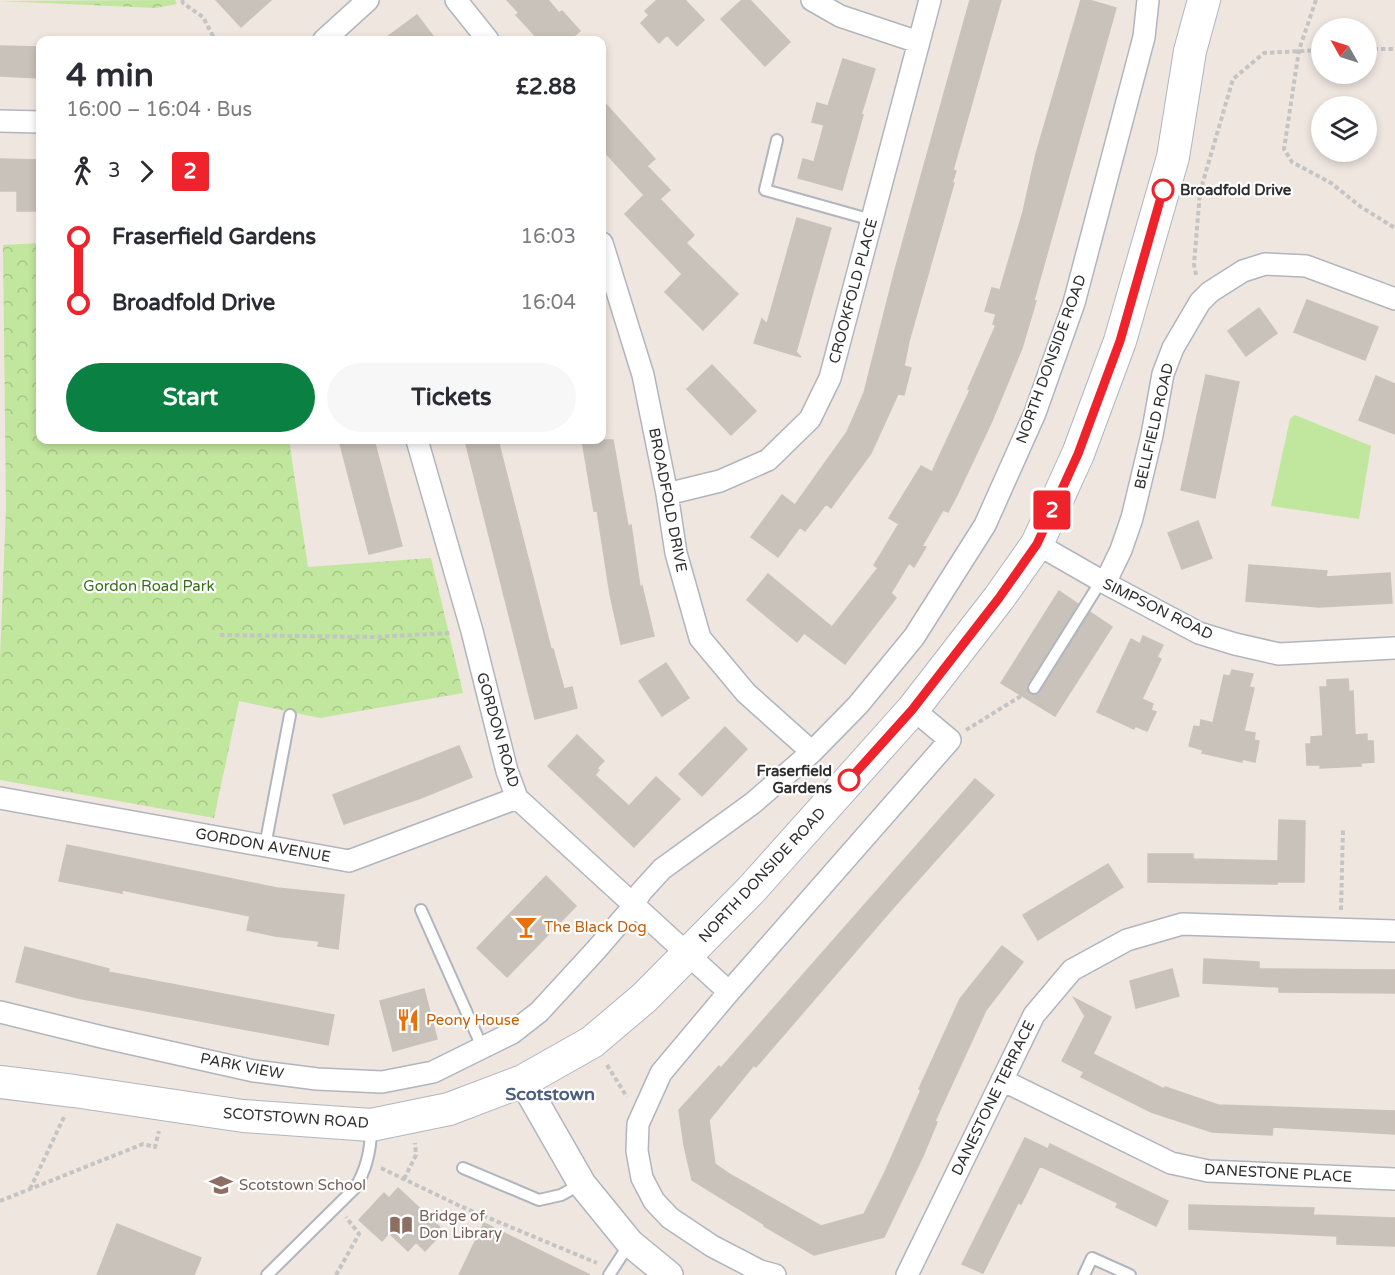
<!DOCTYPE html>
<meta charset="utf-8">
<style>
:root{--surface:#fff;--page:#f7f7f7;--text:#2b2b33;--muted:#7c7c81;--accent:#0b8043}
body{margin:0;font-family:"Varela Round",sans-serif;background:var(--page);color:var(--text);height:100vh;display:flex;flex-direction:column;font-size:22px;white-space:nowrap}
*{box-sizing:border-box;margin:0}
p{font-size:20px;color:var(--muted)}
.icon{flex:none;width:33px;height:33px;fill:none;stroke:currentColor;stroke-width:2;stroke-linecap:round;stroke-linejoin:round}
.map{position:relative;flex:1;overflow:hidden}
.sheet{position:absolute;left:36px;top:36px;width:570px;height:408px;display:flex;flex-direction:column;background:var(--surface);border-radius:12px;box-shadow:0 3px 9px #0003}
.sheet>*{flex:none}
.badge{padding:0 12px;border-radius:4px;font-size:21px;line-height:39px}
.needle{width:39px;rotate:309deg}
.tools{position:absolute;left:1311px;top:18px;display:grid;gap:12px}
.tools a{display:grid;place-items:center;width:66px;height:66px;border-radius:50%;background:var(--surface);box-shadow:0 3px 9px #0003;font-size:30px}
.map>.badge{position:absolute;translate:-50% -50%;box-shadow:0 0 0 3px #fff}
.legs{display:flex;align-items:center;gap:9px;height:66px;padding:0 30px;font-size:20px}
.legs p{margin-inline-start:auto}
.overview{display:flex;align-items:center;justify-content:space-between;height:102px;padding:0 30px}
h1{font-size:33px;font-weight:700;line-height:45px}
.button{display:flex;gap:12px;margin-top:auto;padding:12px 30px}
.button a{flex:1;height:69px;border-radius:36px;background:var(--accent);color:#fff;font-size:24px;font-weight:700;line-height:69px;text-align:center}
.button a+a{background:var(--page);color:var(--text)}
ul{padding:0 30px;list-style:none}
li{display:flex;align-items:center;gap:21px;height:66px;font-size:22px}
li i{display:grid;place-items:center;width:9px;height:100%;margin:0 8px;background:currentColor}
li i::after{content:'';width:15px;height:15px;margin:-8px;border:4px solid;border-radius:50%;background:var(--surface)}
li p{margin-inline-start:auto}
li:first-child i{background:linear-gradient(#0000 50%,currentColor 0)}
li:last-child i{background:linear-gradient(currentColor 50%,#0000 0)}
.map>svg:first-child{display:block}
.grass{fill:#c1e69d}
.forest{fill:url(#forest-crowns)}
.building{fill:#c8c2bb;stroke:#cbc2b9;stroke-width:1.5}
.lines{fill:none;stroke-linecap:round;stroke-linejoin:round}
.service-casing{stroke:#b0b5be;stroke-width:14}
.minor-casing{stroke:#b0b5be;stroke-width:24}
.tertiary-casing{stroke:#b0b5be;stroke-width:30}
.secondary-casing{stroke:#b0b5be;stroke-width:34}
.path{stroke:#c4c4c4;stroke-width:4;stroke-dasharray:4.5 3;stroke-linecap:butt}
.service{stroke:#fff;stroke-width:10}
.minor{stroke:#fff;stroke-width:21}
.tertiary{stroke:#fff;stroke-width:27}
.secondary{stroke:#fff;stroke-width:32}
.line-1-casing{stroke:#fff;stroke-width:14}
.line-1{stroke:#ee232c;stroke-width:9}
.stop-1-dot{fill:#fff;stroke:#ee232c;stroke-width:3}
.labels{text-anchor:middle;stroke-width:4.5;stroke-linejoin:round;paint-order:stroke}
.stop-label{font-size:15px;font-weight:bold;fill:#2e2e2e;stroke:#fff;text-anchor:start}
.street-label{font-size:15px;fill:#2e2e2e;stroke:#fff}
.park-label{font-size:15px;fill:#386e1a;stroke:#fff}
.food-label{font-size:15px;fill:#c56008;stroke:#fff;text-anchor:start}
.education-label{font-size:15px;fill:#785e54;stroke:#fff;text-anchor:start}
.quarter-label{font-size:18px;font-weight:bold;fill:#4c5d80;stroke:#fff}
</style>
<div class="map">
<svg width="1395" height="1275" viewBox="0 0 1395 1275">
<defs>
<pattern id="forest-crowns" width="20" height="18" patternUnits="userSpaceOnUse" patternTransform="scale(1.5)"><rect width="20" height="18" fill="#c1e69d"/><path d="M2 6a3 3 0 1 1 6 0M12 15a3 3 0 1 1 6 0" fill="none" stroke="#a6c688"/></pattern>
</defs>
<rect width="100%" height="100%" fill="#efe6e0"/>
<path class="grass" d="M1295,415L1371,446L1359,519L1271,506L1290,419Z"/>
<path class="forest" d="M175,0L177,4L155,8L0,1Z
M40,243V440H289L308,567L431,558L463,693L320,718L239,701L214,818L0,780V658L6,508L3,245Z"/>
<path class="building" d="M216,0H271L241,27Z
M507,0H548L559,13L562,11L580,31L569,40H539L516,15L519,13Z
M657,0H685L704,20L677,46L667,35L659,43L641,23L649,15L645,11Z
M742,0H750L790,42L765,66L721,19Z
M970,0H1001L953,170L956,171L952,183H954L909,341L904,366L911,368L904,395L898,394L871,453L831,508L826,504L805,531L800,527L778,557L751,537L782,495L795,505L847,432L864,393L895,270Z
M1081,0H1089L1116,8L1034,300L1036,301L1022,348L992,421L957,495L948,512L943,510L922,546L926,547L914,567L909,563L891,593L896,598L845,664L804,633L797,642L747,600L768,574L832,627L878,568L874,565L899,524L889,518L921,466L932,472L970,390L968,389L996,325L993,324L996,314L985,311L992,288L1000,290L1023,212L1036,154Z
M417,15L436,40H383Z
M0,46L40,47V78L0,76Z
M843,59L875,69L861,115H863L842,190L798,178L803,159L814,162L824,125L812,122L817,103L828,106Z
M602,100L655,159L647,166L670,190L660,199L694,235L686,243L738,294L703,330L665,292L682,274L625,214L644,195L602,149Z
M0,159L40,160V211H17V191H0Z
M797,218L831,228L796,352L801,357L754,343L762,319L767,324Z
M1307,300L1378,327L1365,360L1294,332Z
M1259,308L1277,333L1246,356L1228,331Z
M712,365L756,411L731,435L687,389Z
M1206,375L1239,382L1215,498L1181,490Z
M1376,376L1395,384V434L1359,420Z
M339,440H374L402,546L369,554Z
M465,440H498L551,649H553L564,689L572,687L577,708L535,719Z
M582,440H613L628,526L631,525L640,587L642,586L654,636L621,644L610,594L597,510L594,511Z
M1198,521L1212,558L1182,569L1168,533Z
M1249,565L1327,571L1326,577L1390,573L1392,603L1319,607L1246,601Z
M1059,591L1078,604L1028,684L1027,688L1030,694L1034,695L1040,692L1090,612L1112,627L1055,716L1001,683Z
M1143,636L1163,645L1157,657L1161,659L1142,699L1153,704L1151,710L1156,712L1147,731L1135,726L1134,729L1097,712L1131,639L1140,644Z
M666,663L689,698L662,716L639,681Z
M1232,670L1253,674L1249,687L1254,688L1244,731L1255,733L1254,740L1259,741L1255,762L1242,759V762L1202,753L1203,750L1189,746L1194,726L1200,727L1201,720L1213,723L1224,675L1230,676Z
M1348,679L1349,692L1353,691L1355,735L1367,734V741H1373L1374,762L1361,763V766L1320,768V765H1307L1306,744H1311V737L1323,736L1320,687H1327V680Z
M725,727L747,749L702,796L679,774Z
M577,735L604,761L597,768L599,770L595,775L629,806L656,777L680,799L634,847L548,766Z
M459,746L472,777L421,798L344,824L333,795Z
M975,779L994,795L893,908L756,1067L754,1065L709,1120L715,1164L731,1175L821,1226L864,1214L885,1172L921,1090L919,1089L960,999L1002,946L1023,962L986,1010L935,1121L937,1122L923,1156L884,1237L814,1255L764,1226L765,1225L692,1180L684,1145L679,1110L719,1066L721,1068Z
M1279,820L1305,821L1304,882H1277V884L1148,882V854H1193V859L1278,861Z
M67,845L277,888L344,895L338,949L318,946L319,941L275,936L247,930L250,916L122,890V893L59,881Z
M1108,864L1123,887L1038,940L1023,915Z
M546,876L576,906L507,977L477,948Z
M25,947L109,969L108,972L334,1015L328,1045L78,998L16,982Z
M1204,959L1259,962V969L1395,970V993L1279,992V987L1203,983Z
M1172,969L1179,996L1136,1008L1130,981Z
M424,989L437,1039L393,1051L380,1001Z
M1074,998L1111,1017L1093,1054L1164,1089L1165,1087L1218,1105L1395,1111V1134L1273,1127L1272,1135L1212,1132L1151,1112L1081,1077L1084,1072L1062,1061L1085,1016Z
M1025,1138L1048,1149L1050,1144L1168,1201L1156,1226L1116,1207L1118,1203L1040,1166L1021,1204L1018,1203L983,1273L962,1264Z
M398,1188L444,1231L425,1251L416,1242L408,1251L389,1233L382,1241L359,1220L384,1193L389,1198Z
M1189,1205L1314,1208L1313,1215L1395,1218V1246L1337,1244V1236L1189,1229Z
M484,1223L590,1275H459Z
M117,1224L201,1258L194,1275H97Z"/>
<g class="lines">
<g class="service-casing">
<path id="service" d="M777,140L765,190L872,220
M1034,688L1101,581
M265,846L290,715
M421,910L483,1049
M463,1168L539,1200L561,1195L581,1184
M267,1275L355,1188C367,1169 371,1150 371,1128
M609,1275L630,1243
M1084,1275L1092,1258L1130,1275"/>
</g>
<g class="minor-casing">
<path id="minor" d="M456,0L488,40
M812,0L840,16L918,42
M324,40L368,0
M0,121L40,122
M602,243L643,375L667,494L676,553L700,638L746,693L812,752
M417,440L472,631L507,771L517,798L729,992
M667,494L720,481L768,460L810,419L830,378L930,0
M1037,544L1105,583L1199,633L1235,644L1279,654L1395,648
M1105,583L1121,550L1132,518L1152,435L1163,374L1173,348L1200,302L1210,292L1243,271L1265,264L1306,266L1395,299
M0,798L349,861L517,798
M0,1012L102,1037L254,1071L317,1079L382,1082L433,1072L512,1033L539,1012L596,950L627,914L641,892L662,869L753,803L812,752L858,705L914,637L985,525L1035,413L1074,303L1144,37L1148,0
M1002,1080L1171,1163L1208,1171L1395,1179
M775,1275L760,1271L712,1246L670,1218L654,1201L642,1178L637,1151L638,1124L661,1073L729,992L950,740L913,709
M907,1275L1034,1015L1072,970L1127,940L1182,924L1395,931"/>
</g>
<g class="tertiary-casing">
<path id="tertiary" d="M523,1081L582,1184L630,1243L669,1275"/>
</g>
<g class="secondary-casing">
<path id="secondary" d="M0,1082L74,1091L243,1116L371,1125L449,1109L523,1081L592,1042L644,998L751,890L913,709L999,598L1037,544L1078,454L1120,341L1173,157L1190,51L1204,0"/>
</g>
<path class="path" d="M182,0L183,3L203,17L215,40
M1316,0L1299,50L1284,149L1292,162L1331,183L1361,207L1395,228
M1366,49H1395
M1196,275L1194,264L1200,192L1233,79L1264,53L1322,50
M220,635L372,637L450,633
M966,730L1021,696
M1341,910L1343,830
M607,1065L627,1097
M381,1168L460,1206L597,1263
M404,1179L416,1155L415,1143
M30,1189L64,1117
M0,1201L143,1144L155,1147L159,1131
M336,1275L359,1234L346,1217"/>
<use href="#service" class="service"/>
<use href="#minor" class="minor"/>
<use href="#tertiary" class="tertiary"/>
<use href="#secondary" class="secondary"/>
</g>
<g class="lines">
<g class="line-1-casing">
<path id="line-1" d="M849,780L912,710L999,598L1037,544L1078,454L1120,341L1163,190"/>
</g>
<use href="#line-1" class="line-1"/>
</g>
<defs>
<g id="bar-bare" transform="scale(1.8)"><path d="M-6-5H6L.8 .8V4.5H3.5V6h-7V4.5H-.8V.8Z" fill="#e8710a" stroke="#fff" stroke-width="2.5" paint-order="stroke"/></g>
<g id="restaurant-bare" transform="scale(1.8)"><path d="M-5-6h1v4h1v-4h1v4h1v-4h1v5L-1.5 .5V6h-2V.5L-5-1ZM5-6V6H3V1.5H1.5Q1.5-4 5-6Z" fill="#e8710a" stroke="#fff" stroke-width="2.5" paint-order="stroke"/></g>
<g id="school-bare" transform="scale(1.8)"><path d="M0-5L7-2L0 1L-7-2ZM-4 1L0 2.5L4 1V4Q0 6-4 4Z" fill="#8d6e63" stroke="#fff" stroke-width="2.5" paint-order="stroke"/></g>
<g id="library-bare" transform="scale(1.8)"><path d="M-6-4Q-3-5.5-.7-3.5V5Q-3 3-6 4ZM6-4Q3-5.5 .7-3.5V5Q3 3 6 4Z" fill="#8d6e63" stroke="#fff" stroke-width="2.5" paint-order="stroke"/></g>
</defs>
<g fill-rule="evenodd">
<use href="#bar-bare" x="526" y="927"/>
<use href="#restaurant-bare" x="408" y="1020"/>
<use href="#school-bare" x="221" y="1185"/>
<use href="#library-bare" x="401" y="1225"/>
</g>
<g class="stop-1-dot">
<circle cx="1163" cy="190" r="10"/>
<circle cx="849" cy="780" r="10"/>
</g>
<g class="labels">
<g class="stop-label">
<text x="1180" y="195">Broadfold Drive</text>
<text x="832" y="776" text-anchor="end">Fraserfield<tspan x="832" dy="17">Gardens</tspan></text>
</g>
<g class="street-label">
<text transform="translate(853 291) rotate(-75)" y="5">CROOKFOLD PLACE</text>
<text transform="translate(1051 359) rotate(-70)" y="5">NORTH DONSIDE ROAD</text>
<text transform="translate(1154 426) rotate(-77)" y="5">BELLFIELD ROAD</text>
<text transform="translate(668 500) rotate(79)" y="5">BROADFOLD DRIVE</text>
<text transform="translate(1158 609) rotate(26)" y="5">SIMPSON ROAD</text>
<text transform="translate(498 730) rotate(74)" y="5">GORDON ROAD</text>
<text transform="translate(263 845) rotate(10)" y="5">GORDON AVENUE</text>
<text transform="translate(762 875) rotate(-47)" y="5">NORTH DONSIDE ROAD</text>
<text transform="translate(242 1066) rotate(11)" y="5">PARK VIEW</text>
<text transform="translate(993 1098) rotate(-64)" y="5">DANESTONE TERRACE</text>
<text transform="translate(296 1118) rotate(4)" y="5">SCOTSTOWN ROAD</text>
<text transform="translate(1278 1173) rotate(3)" y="5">DANESTONE PLACE</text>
</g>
<g class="park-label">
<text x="149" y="591">Gordon Road Park</text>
</g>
<g class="food-label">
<text x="544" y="932">The Black Dog</text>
<text x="426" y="1025">Peony House</text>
</g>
<g class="education-label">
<text x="239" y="1190">Scotstown School</text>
<text x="419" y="1221">Bridge of<tspan x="419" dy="17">Don Library</tspan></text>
</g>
<g class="quarter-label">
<text x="550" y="1100">Scotstown</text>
</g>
</g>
</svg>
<div class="tools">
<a><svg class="needle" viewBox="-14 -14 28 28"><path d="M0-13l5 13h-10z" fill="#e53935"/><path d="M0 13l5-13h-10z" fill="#7c7c81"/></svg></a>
<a><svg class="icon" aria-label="layers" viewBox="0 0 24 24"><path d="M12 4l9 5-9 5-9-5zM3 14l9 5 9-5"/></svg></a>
</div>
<b class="badge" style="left:1052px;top:510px;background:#ee232c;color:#fff">2</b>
<section class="sheet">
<div class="overview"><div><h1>4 min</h1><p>16:00 – 16:04 · Bus</p></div><b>£2.88</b></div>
<div class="legs"><svg class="icon" aria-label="walk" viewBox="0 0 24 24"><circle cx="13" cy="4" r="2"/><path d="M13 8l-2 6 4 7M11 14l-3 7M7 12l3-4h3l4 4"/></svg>3<svg class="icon" aria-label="forward" viewBox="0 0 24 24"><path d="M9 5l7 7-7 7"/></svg><b class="badge" style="background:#ee232c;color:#fff">2</b></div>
<ul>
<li><i style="color:#ee232c"></i><b>Fraserfield Gardens</b><p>16:03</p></li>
<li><i style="color:#ee232c"></i><b>Broadfold Drive</b><p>16:04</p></li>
</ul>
<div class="button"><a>Start</a><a>Tickets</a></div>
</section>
</div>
